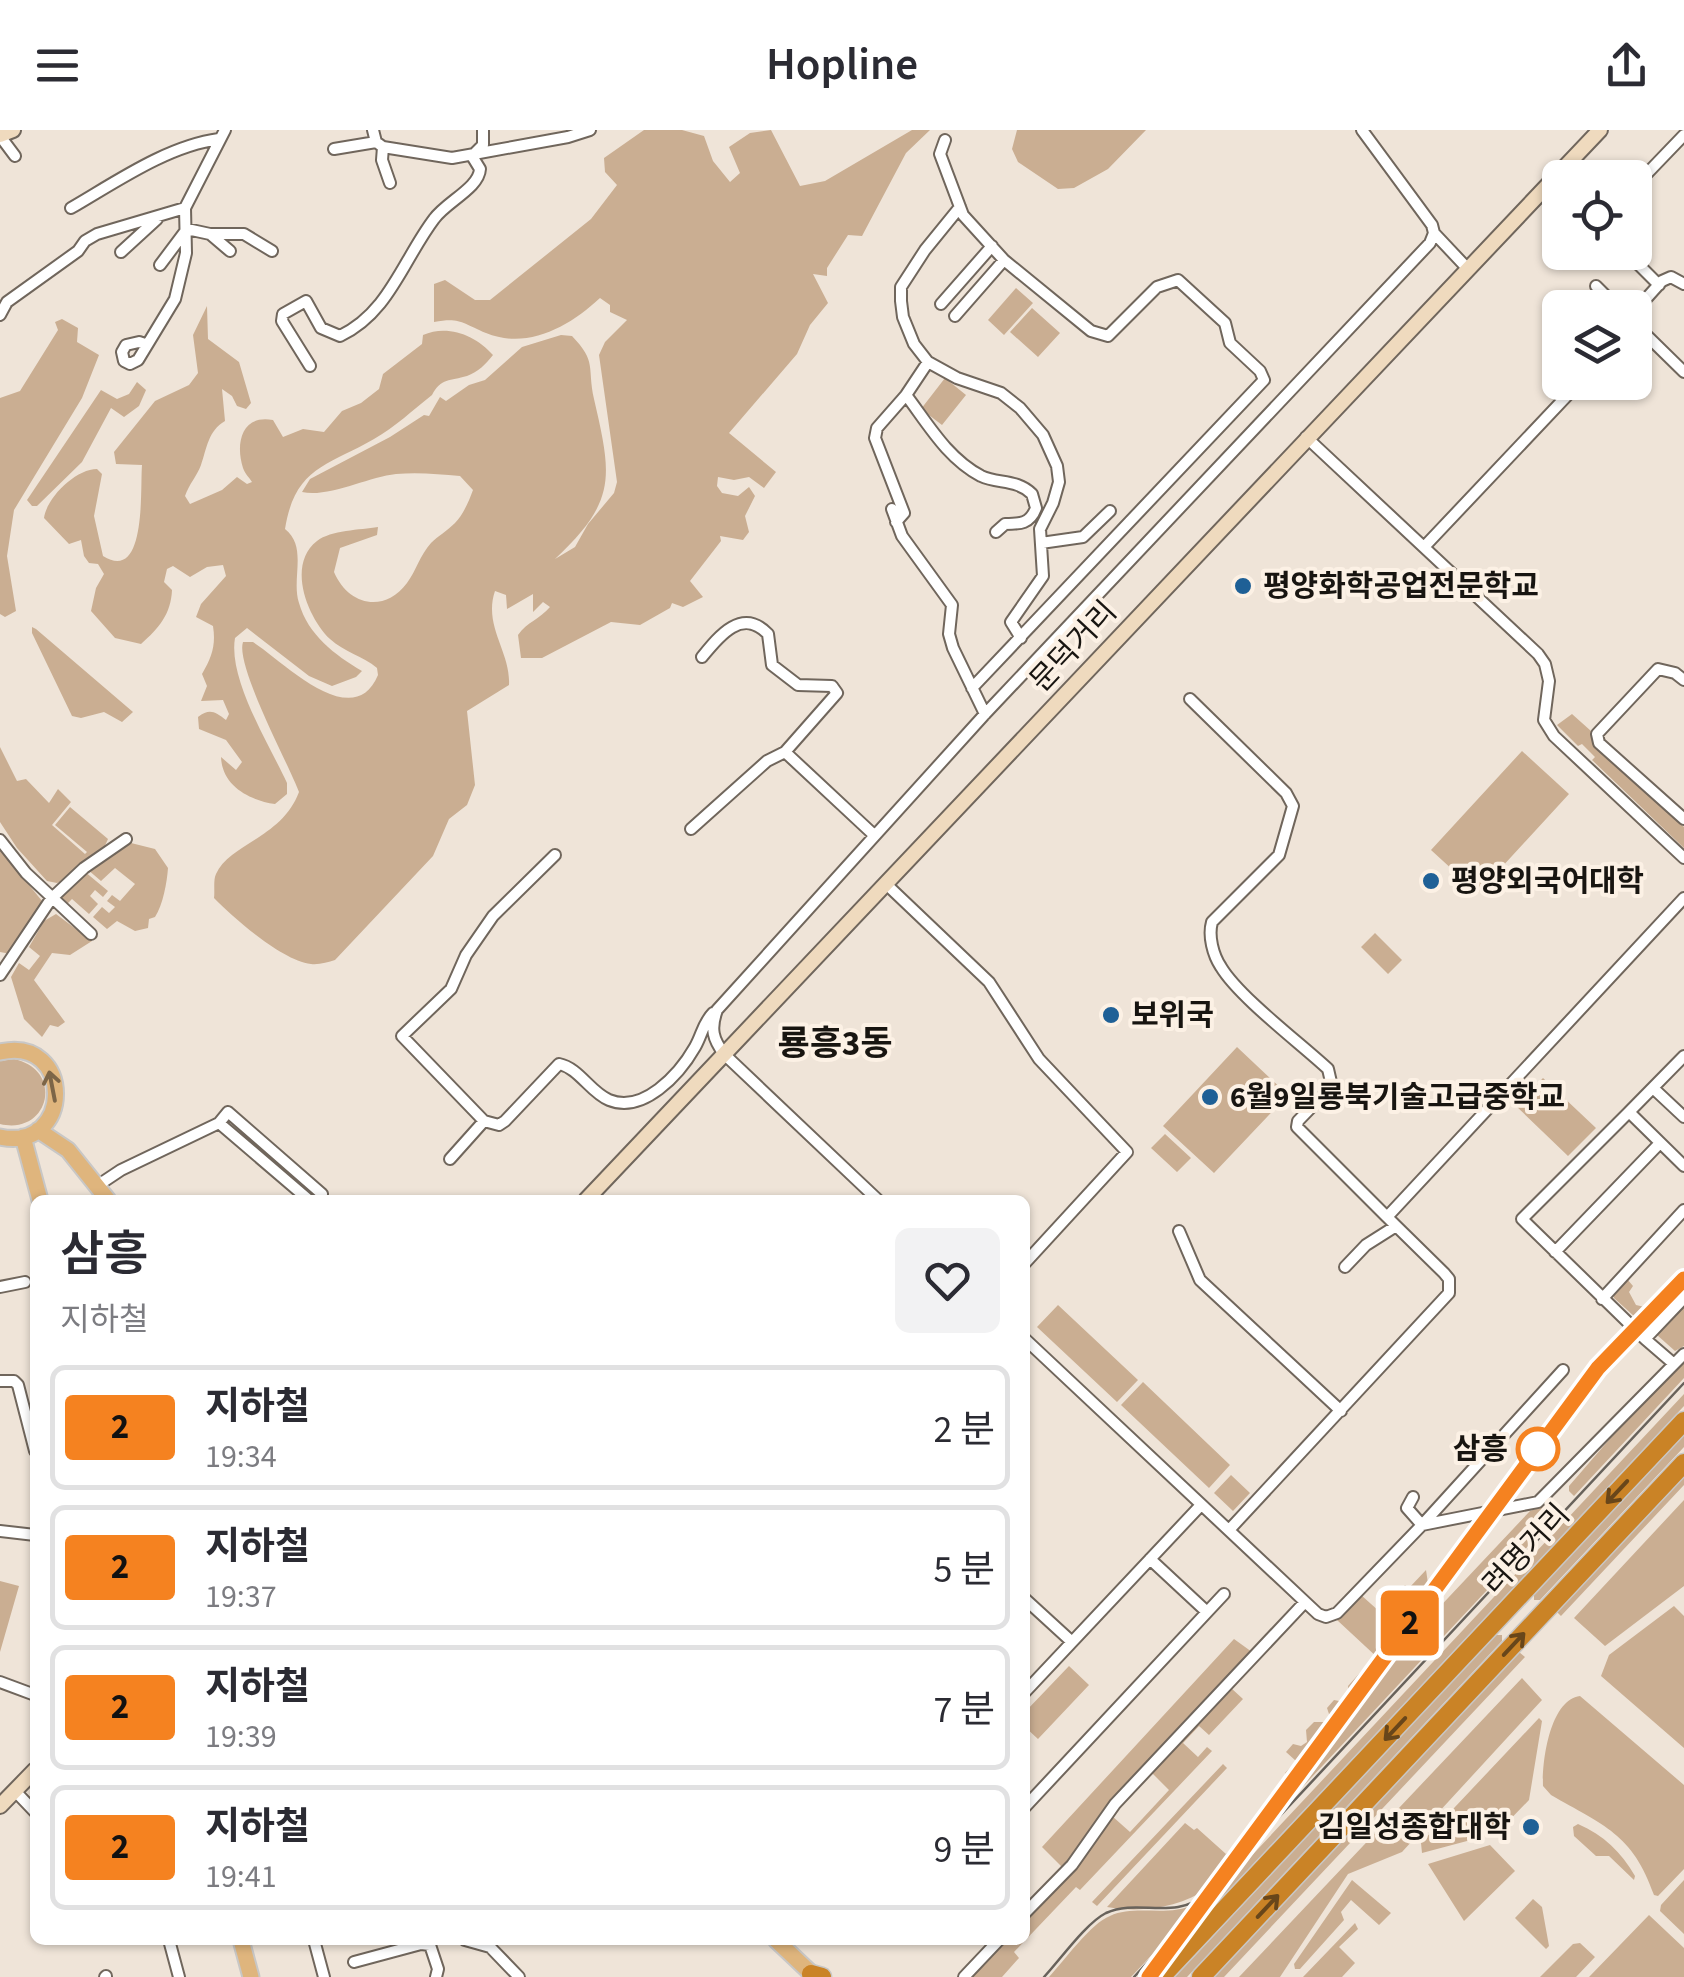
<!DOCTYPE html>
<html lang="ko">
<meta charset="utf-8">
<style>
:root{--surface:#fff;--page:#f2f2f3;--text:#2b2b33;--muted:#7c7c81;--line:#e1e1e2}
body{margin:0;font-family:"Source Sans 3","Noto Sans KR",sans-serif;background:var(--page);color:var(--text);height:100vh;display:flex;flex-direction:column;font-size:38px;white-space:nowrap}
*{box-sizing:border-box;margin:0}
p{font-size:32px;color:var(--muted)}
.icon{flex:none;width:55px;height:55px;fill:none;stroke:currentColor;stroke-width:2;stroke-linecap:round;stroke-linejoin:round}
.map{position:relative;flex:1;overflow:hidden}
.sheet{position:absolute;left:30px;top:1065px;width:1000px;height:750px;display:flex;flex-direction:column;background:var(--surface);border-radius:15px;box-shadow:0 2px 8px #0004}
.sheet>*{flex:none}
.badge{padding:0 20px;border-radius:8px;font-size:35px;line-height:65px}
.controls{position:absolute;left:1542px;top:30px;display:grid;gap:20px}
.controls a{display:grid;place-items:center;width:110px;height:110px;border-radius:15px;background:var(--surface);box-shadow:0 2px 8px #0004;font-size:50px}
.map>.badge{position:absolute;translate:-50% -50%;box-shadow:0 0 0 5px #fff}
.round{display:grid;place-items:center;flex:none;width:105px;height:105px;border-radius:15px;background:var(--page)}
.head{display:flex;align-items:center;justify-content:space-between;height:170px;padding:0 30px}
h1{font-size:48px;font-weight:600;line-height:75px}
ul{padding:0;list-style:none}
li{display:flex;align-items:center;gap:30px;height:125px;margin:0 20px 15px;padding:0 10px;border:5px solid var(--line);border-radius:15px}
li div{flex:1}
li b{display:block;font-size:38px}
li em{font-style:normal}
li .badge{min-width:110px;font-weight:700;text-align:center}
header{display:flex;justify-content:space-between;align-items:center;height:130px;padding:0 30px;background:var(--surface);font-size:45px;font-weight:600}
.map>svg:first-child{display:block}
.green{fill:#caae92}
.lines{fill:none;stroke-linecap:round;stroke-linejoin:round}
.street-casing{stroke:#70665c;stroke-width:14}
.secondary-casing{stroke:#70665c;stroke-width:18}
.primary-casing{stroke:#c8c7c6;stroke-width:19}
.highway-casing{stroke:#c8c7c6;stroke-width:21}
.street{stroke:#fff;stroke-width:10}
.secondary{stroke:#efdabe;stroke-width:14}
.primary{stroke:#dfb57d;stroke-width:15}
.highway{stroke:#ca8326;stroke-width:18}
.tram{stroke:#68625b;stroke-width:2.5}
.oneway{stroke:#7c6547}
.oneway2{stroke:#68461a}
.line-casing{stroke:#fff;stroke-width:22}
.line{stroke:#f58220;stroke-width:15}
.poi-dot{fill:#1f6096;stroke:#fcf1e5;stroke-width:4}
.stop-dot{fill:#fff;stroke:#f58220;stroke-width:5}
.labels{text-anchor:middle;stroke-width:8;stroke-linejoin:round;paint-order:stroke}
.poi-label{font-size:30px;font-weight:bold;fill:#181511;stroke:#fcf1e5;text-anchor:start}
.street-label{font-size:30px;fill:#181511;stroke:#fcf1e5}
.stop-label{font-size:30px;font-weight:bold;fill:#181511;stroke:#fcf1e5;text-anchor:end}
.quarter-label{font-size:35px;font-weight:bold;fill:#181511;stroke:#fcf1e5}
</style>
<header><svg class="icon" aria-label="menu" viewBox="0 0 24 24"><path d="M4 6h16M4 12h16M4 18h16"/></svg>Hopline<svg class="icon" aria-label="share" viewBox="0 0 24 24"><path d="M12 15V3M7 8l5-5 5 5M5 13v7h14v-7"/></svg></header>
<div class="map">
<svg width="1684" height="1847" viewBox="0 0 1684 1847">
<rect width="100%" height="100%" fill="#efe4d8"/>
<path class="green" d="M644,0H682L704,6L713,31L730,52L740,43L729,17L750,3L771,0L800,56L825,51L912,0H930L906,23L862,106L848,105L827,138V146L813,144L828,173L810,195L797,224L729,303L776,342L764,358L749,347L734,350L718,347L717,356L722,363L738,366L749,357L755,366L745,386L749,402L743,410L720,406L721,411L690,451L703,467L683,477L672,473L670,478L640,495L611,492L542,528H521L518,505C527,492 540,489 550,477L543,472L533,482V464L507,479L506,465L495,461C483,496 511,522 509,555L467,581L475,655L467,675L449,689L433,726L335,830C328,832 319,835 311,834C281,830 235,789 214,768C215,761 213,750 216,744C229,714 282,708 299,662C288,633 235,535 243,512H253C282,530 353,605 378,545L377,538C363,526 344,522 330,509C308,488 286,435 317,411C331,400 360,400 378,397L377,405L340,418L334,442C348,475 384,484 407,453C416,441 420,425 431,413C438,406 447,401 455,393C463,385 469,371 473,360L460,346C439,344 417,342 396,344C368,347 328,368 302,362L310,349L390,307L424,285L429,286L440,267L446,271L469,255L485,250L522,217L561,205L572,206C597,232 587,236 594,269C612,347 617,371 555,429L575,417L588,394L614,363L617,352L599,225L605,212L627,190L610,182V175L600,168C569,197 527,220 486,203C462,193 460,187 434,192V154L445,150L475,170H490L591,89L617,55L605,42L604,28Z
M1017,0H1146L1108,39L1074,58L1058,59L1018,32L1012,19Z
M1016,158L1033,173L1004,205L988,190Z
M207,176L208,209L239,232L251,273L246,279L237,276L232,266L222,259L225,291C208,301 207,318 201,335C197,346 189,354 185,366L190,374L222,360L237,347L247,354L252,352C249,347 245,344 243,338C235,313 242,284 273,290L283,307L303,299L324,302L342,281L361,273L379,259L383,244L422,214L423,205C447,194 476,205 493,225C486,234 478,242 467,246C450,251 441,248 432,265C413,280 395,297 374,309C327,336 295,337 285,399C308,417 291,449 299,473C308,505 335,525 362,541L356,547L332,556L309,546L247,498L235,508C228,549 269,614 287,653V664L275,674C248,670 222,655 221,627L236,640L242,632L226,610L199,599L198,587C210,578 215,582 226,590L229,584L223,570L201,571L207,556L202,544C212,527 216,515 213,496L196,487L201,474L226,446L223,435L207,437L190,447L173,436L167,439L164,452L172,460C171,484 159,498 141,514L115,508L91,481L96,458L104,444L98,434L89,433L84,426L81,410L69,414L44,388C47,367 76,339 97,339L102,344L94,386L103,426C147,454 140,358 142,335L116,334L114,322L155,271L189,255L198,243L193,205Z
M1032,178L1060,203L1038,227L1010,202Z
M62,189L78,198L77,212L99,225L82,268L14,380L7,426L16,481L5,487L0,484V268L20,261L58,200L55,192Z
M945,248L966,265L942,295L921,279Z
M137,252L146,260L139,276L124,287L111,278L82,332L37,376H32L27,370L101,260L117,269L129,264Z
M32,497L36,499L133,582L122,592L104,582L81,588L72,586L32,503Z
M1572,584L1591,601L1592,610L1597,617L1684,697V718L1592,630L1595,627L1582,614L1578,616L1557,595Z
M0,617L17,651L26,649L49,673L58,659L71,672L52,695L85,724L87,722L55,695L70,677L108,709L103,720L67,749L57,753L47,751L17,718L0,692Z
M1522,621L1569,664L1478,763L1431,720Z
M127,712L155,719L168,738C167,752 163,775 155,787L149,789L148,798L135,801L117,791L107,799L93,787L102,777L109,783L115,777L107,771L112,765L120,771L135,754L115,738L101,751L87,739Z
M0,719L42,771L40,781L11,824L0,822Z
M84,741L108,761L103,767L95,760L90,766L98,774L89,784L72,769L67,774L58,766Z
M56,784L92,811L70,825L52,823L34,850L65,892L58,897L50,895L42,907L24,889L11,847L19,833L29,840L40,826L29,817L44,791Z
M1375,803L1402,830L1388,844L1361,817Z
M1237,917L1288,965L1214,1043L1163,996Z
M14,929C65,940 49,1006 0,994V931Z
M1543,948L1596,998L1568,1026L1516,976Z
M1165,1004L1191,1028L1177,1042L1151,1018Z
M1627,1149L1633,1156L1629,1162L1636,1175L1649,1178L1654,1191L1646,1197L1614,1168V1163Z
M1058,1175L1138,1250L1117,1272L1037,1197Z
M1684,1176V1216L1675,1221L1657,1205Z
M1684,1233V1248L1574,1366L1569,1361V1356L1621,1296Z
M1143,1252L1230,1335L1209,1358L1121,1275Z
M1684,1264V1276L1147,1847H1138Z
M1684,1304V1317L1540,1470H1534V1464Z
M1231,1345L1250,1363L1233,1381L1214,1363Z
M1684,1345V1355L1561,1486L1556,1481Z
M1684,1370V1456L1605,1516L1574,1488Z
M1553,1373L1561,1381L1208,1758C1180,1778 1140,1783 1107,1777L1185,1693L1194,1700L1197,1698L1226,1724L1294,1652L1285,1643L1296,1631L1286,1622L1293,1614L1301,1616L1307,1612L1306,1600L1314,1592H1326L1330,1587L1327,1578L1334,1570L1344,1572L1349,1568L1348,1556L1373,1528L1383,1537L1530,1381Z
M1426,1440L1429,1460L1436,1469L1379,1529L1337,1490L1361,1465L1380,1482L1405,1455L1409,1458Z
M0,1451L19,1456L0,1522Z
M1674,1476L1684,1486V1618L1601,1546L1609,1525Z
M1496,1505H1502V1511L1187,1847H1175Z
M1234,1509L1252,1522L1102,1682L1083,1715L1062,1737L1042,1717Z
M1519,1522L1525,1527L1224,1847H1213Z
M1069,1536L1089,1555L1038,1609L1025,1597V1582Z
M1522,1548L1542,1570L1402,1722L1348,1744L1280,1847H1239Z
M1231,1558L1243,1569L1209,1605L1199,1596L1183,1613L1198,1627L1207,1617L1212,1621L1080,1760L1076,1757L1014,1822L1019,1828L1002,1847H970L1006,1810H1025V1790L1084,1726L1112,1686L1130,1702L1169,1660L1151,1642Z
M1580,1566L1684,1655V1739L1658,1766L1654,1765C1633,1704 1603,1695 1551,1665L1543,1656C1542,1631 1550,1570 1580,1566Z
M1539,1588L1542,1591L1529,1670L1497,1703L1422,1723L1421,1713Z
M1223,1634L1227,1638L1097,1776L1092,1772Z
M1578,1694C1604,1705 1621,1722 1635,1746L1634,1750L1609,1726H1596L1574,1706L1573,1697Z
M1490,1715L1515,1741L1464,1791L1428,1734Z
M1352,1750L1391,1783L1379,1795L1351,1770L1341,1782L1344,1790L1300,1839H1295L1294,1834Z
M1684,1750V1804L1660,1781L1661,1775Z
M1533,1769L1542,1777L1549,1816L1546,1819L1515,1788Z
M1195,1774L1197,1777L1131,1847H1049C1064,1831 1091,1793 1110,1786C1136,1774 1168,1788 1195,1774Z
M1649,1785L1684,1818V1847H1589Z
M1355,1793L1358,1799L1339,1817L1355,1833L1342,1847H1303Z
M1580,1813L1595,1827L1576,1847H1540L1573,1814Z"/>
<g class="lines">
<g class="street-casing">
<path id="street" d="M373,0L376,12L383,17L452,28L568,7L590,0
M0,6L15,26
M945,10L940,24L963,85L1004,130L1091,201L1108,206L1157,157L1178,150L1225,193L1230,213L1260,241L1264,250L972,558
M383,17L382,30L390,53
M334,19L376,12
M1635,56L1684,5
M960,77L925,120L901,157V171L903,187L914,214L928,232L957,248L1001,263L1020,278L1043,305L1057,336L1059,352L1053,373L1040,399L1043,446L1011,492L1021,508
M71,78C116,52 167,16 219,9
M1434,103L1467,138
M211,104H244L272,121
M121,122L157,89
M1626,122L1659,155
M160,135L187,99L210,104L230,121
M1596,156L1618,178
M941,174L992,116
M1635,181L1662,151L1671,147L1684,154
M0,185L7,172L78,121L85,111L97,104L185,78
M955,186L1004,130
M1635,194L1684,242
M145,214L139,212L126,215L122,222L124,231L130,234L138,230L175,169L186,123L185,78L225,0
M310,236L282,191L283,184L306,171L321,198L340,206C389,183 403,130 434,89C446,72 479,58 480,39L472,26L483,15V0
M906,265C928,294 947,328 981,346C998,354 1017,349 1032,364L1036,378C1030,394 1020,394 1005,394L996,402
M1306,307L1538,524L1545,534L1549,551L1544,590L1554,606L1684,728
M892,379L902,406L952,475L949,504L953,518L985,584
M896,392L904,383L875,308L877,298L906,265L928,232
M1041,413L1083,407L1110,381
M1424,417L1580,252
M1684,550L1675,543L1658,539L1597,604L1599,613L1684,689
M1190,569L1286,663L1293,676L1279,725L1212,792C1208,806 1213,825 1221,837C1239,867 1300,913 1328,939L1331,952L1329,959L1298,991L1297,997L1387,1087
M785,622L874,705
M691,699L767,631L785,622L837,563L832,556L798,555L772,535L768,504C742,477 719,506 702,527
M0,710L26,743L91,804
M885,753L989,852L1039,929L1127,1022L1025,1133
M0,845L51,769L84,738L126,709
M1653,958L1684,987
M1629,982L1684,926
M484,991L402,906L451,859L466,825L493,786L555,725
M219,993L309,1070
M450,1029L484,991L499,995L505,991L559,934C579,938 590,962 609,970C643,984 679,945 695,917C702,905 703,893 713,883
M97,1056L121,1040L219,993L228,982L322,1064L320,1070
M878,1070L724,924C713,909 710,899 717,880L985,584L1430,113L1434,103L1432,95L1362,0
M1179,1101L1200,1150L1341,1281
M1555,1122L1660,1013
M1345,1137L1366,1115L1396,1096
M0,1157L25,1152
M1602,1169L1684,1080
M1025,1209L1318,1484L1326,1487L1337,1483L1422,1395L1563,1240
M1645,1209L1522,1089L1629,982L1684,1036
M1674,1234L1645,1209L1684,1168
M0,1251H14L18,1255L35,1321
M1413,1367L1407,1378L1422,1395L1538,1372L1684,1224
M1229,1400L1449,1163V1149L1444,1143L1387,1087L1684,768
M0,1401L35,1405
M1150,1429L1207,1482
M1025,1469L1072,1512
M0,1552L35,1565
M1025,1562L1201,1375
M15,1661L35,1682
M1025,1677L1224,1464
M1025,1783L1072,1735L1115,1674L1305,1472
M169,1810L179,1847
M314,1810L324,1847
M465,1810L490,1817L519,1847
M354,1832L421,1814L430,1815L438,1839L436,1847
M105,1847L106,1846
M964,1847L999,1810"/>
</g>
<g class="secondary-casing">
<path id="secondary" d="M0,5L13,0
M586,1070L1600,0
M0,1676L35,1640"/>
</g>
<g class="primary-casing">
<path id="primary" d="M0,922C74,905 74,1022 0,1007
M38,1000L68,1020L108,1070
M23,1007L40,1070
M241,1810L251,1847
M776,1810L815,1847"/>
</g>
<g class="highway-casing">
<path id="highway" d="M811,1844L822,1847
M1161,1847L1684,1291
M1201,1847L1684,1333"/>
</g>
<use href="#street" class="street"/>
<use href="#secondary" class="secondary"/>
<use href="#primary" class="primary"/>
<use href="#highway" class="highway"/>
<path class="tram" d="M1044,1847C1060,1830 1086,1793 1106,1783C1139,1768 1173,1791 1207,1764L1684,1253
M1134,1847L1202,1773"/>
</g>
<defs><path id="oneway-shaft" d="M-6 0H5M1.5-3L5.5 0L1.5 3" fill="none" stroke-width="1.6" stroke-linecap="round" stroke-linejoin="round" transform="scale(2.5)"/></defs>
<use class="oneway" href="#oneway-shaft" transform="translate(52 956) rotate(-101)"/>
<g class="oneway2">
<use href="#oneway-shaft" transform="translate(1617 1362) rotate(133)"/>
<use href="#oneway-shaft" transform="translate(1514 1514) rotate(-47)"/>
<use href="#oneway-shaft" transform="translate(1395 1599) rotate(133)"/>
<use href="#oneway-shaft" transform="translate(1268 1776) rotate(-47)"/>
</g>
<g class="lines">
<g class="line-casing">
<path id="line" d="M1149,1847L1598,1238L1684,1149"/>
</g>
<use href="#line" class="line"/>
</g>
<g class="poi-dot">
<circle cx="1243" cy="456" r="10"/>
<circle cx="1431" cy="751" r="10"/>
<circle cx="1111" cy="885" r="10"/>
<circle cx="1210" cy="967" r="10"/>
<circle cx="1531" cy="1697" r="10"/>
</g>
<circle class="stop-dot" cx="1538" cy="1319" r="20"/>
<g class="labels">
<g class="poi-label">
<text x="1263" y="466">평양화학공업전문학교</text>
<text x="1451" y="761">평양외국어대학</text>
<text x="1131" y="895">보위국</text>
<text x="1230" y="977">6월9일룡북기술고급중학교</text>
<text x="1511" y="1707" text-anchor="end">김일성종합대학</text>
</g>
<g class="street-label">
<text transform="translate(1073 516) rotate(-47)" y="10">문덕거리</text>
<text transform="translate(1526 1419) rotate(-47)" y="10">려명거리</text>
</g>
<g class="stop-label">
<text x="1508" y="1329">삼흥</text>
</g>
<g class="quarter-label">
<text x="835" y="925">룡흥3동</text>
</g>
</g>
</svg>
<div class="controls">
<a><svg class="icon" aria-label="locate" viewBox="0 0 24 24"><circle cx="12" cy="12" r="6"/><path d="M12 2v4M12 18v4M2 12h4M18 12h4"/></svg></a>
<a><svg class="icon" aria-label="layers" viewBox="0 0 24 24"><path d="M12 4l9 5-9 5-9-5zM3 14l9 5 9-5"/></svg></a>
</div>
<b class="badge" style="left:1410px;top:1493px;background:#f58220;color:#111">2</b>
<section class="sheet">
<div class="head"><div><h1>삼흥</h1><p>지하철</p></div><a class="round"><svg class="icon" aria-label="heart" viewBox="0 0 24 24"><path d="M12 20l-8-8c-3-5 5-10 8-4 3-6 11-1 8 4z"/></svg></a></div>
<ul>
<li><span class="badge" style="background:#f58220;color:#111">2</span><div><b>지하철</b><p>19:34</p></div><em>2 분</em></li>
<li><span class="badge" style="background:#f58220;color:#111">2</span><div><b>지하철</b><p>19:37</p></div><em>5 분</em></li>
<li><span class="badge" style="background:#f58220;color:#111">2</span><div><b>지하철</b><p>19:39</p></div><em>7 분</em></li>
<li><span class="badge" style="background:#f58220;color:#111">2</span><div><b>지하철</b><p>19:41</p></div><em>9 분</em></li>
</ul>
</section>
</div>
